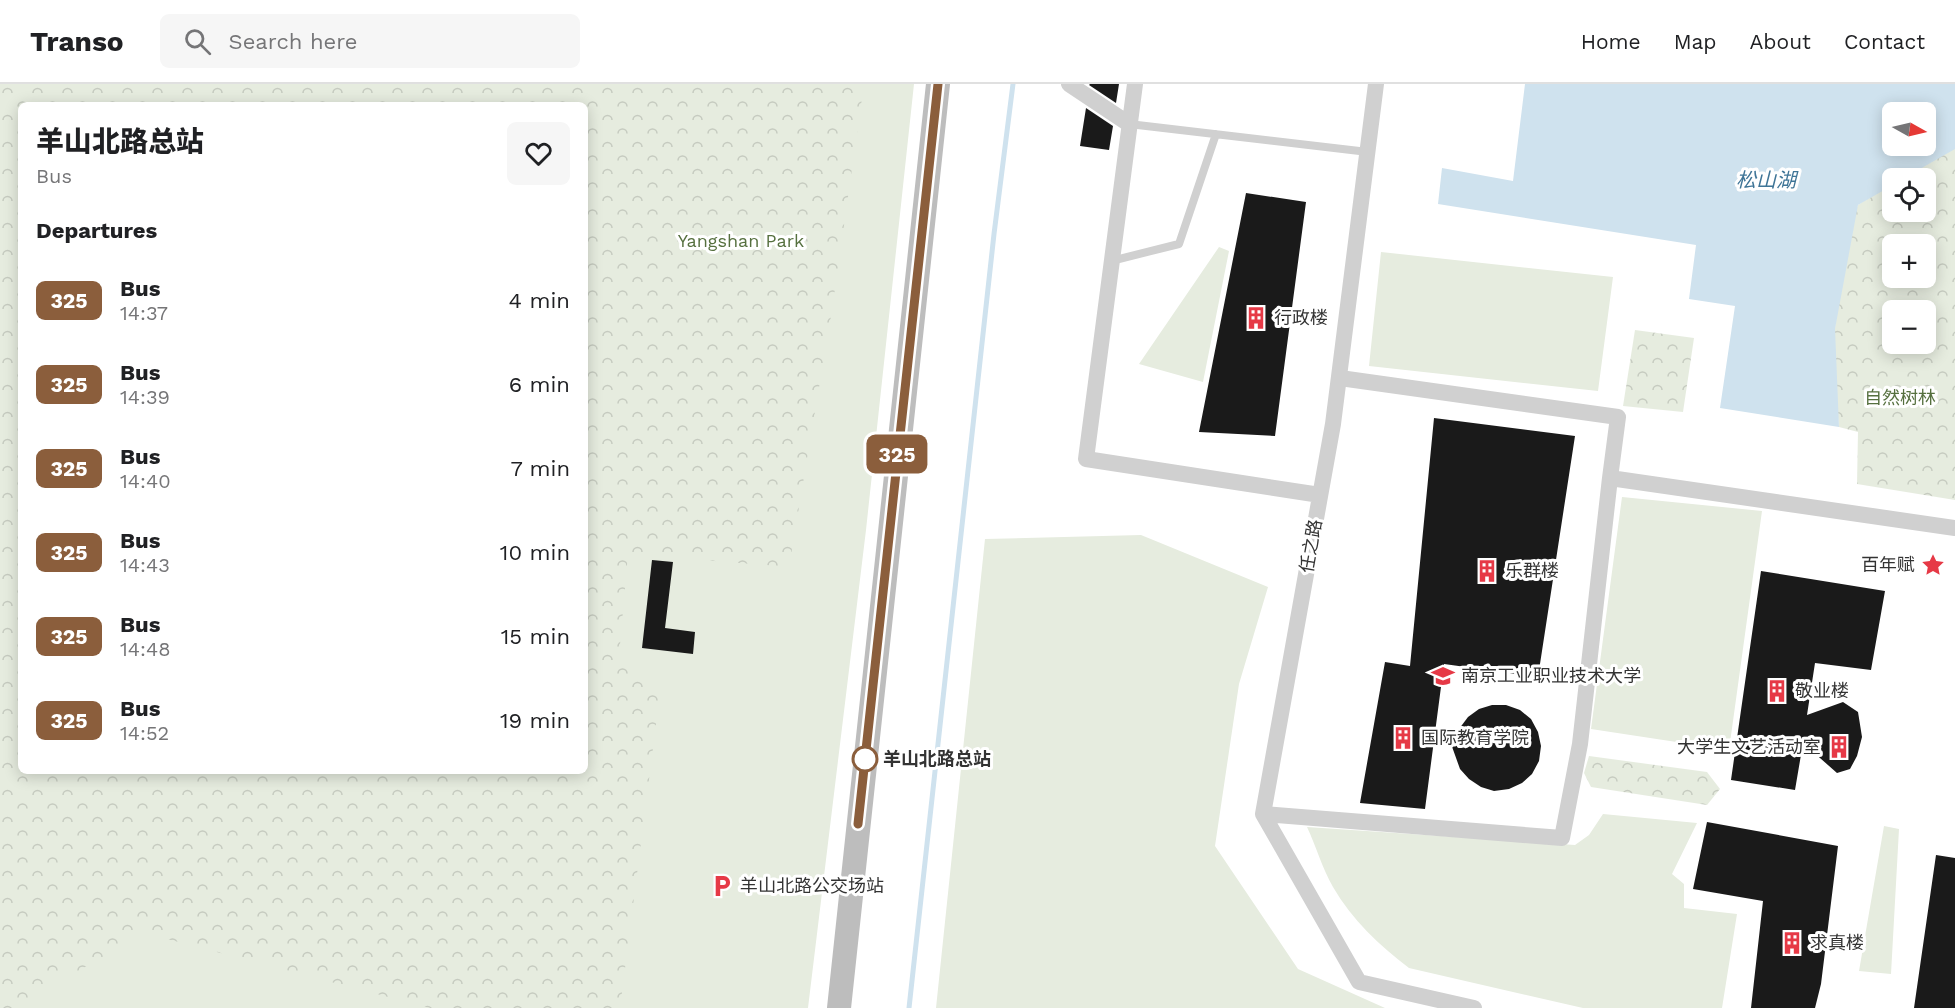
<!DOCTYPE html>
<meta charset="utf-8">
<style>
:root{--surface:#fff;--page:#f6f6f6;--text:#202124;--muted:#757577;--line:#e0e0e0}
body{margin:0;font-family:"Work Sans","Noto Sans SC",sans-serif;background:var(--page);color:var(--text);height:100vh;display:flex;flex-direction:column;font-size:22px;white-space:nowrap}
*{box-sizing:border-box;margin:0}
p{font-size:20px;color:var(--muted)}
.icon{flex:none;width:33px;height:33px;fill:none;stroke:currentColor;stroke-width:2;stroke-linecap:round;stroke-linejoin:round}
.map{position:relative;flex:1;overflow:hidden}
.side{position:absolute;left:18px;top:18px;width:570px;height:672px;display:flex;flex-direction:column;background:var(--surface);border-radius:9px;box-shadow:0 3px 15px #0003}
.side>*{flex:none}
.badge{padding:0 12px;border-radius:9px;font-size:21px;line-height:39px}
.needle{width:39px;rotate:98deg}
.fabs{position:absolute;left:1882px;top:18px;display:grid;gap:12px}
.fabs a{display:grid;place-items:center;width:54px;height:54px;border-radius:9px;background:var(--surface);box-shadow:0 3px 15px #0003;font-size:30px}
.map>.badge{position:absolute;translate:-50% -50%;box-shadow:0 0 0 3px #fff}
h2{padding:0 18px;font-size:22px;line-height:54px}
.round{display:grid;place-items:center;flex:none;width:63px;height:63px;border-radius:9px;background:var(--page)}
.overview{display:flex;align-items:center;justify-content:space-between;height:102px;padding:0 18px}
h1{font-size:28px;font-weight:800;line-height:45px}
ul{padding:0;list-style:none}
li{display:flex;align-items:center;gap:18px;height:84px;padding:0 18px}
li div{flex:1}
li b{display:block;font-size:22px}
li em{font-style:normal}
li .badge{min-width:66px;font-weight:700;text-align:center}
header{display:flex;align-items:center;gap:36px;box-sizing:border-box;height:84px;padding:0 30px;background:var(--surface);border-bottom:2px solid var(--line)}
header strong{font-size:28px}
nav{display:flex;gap:33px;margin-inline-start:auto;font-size:21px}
.search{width:420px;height:54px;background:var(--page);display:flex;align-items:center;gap:15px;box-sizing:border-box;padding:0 21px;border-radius:9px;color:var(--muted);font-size:22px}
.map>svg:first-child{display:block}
.green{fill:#e6ecdf;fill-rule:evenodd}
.forest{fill:url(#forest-crowns);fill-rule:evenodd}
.water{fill:#cfe2ee;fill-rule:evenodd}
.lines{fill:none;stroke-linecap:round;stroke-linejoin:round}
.stream{stroke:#cfe2ee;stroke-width:5}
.building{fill:#1a1a1a}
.lane{stroke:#d0d0d0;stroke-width:8}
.street{stroke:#d0d0d0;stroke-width:16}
.secondary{stroke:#bdbdbd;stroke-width:24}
.line-casing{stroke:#fff;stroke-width:14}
.line{stroke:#8b5e3c;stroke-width:9}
.stop-dot{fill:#fff;stroke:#8b5e3c;stroke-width:3}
.labels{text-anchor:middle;stroke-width:6;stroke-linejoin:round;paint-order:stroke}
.park-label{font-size:18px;fill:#56703f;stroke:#fff}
.poi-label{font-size:18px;fill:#333;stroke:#fff;text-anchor:start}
.street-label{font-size:18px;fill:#333;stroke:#fff}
.stop-label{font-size:18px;font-weight:bold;fill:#333;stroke:#fff;text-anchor:start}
.water-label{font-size:20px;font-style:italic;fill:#3f7597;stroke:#fff}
</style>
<header>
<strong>Transo</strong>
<div class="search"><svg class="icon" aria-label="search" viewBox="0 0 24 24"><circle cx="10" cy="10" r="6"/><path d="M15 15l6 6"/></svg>Search here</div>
<nav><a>Home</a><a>Map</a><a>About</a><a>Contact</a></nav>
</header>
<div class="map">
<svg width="1955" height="924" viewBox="0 0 1955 924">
<defs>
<pattern id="forest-crowns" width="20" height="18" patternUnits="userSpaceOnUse" patternTransform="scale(1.5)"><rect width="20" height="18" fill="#e6ecdf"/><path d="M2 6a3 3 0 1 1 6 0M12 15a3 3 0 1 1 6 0" fill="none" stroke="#c6cbc0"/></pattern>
</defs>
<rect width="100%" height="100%" fill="#fff"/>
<path class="green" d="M0,0H914L866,446L808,924H0ZM21,21H585V687H21Z
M1219,163L1229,167L1203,298L1139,280Z
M1381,168L1613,193L1598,307L1369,282Z
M1622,413L1762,427L1729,666L1591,645Z
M1141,451L1268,503L1239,600L1215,762L1298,885L1385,924H936L985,455Z
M1603,730L1697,739L1672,790L1684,800V824L1737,830L1722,924H1583L1409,884C1379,861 1352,836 1333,803C1322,784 1316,762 1307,743L1575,761L1589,751Z
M1884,742L1899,745L1891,890L1859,887Z"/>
<path class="forest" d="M0,0H864L832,226L789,483L628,470L619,572L660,609L620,924H430L144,849L14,924H0ZM21,21H585V687H21Z
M1955,64V416L1857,400L1858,348L1839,343L1833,284L1839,167L1858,121L1893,98V128H1926V94H1898ZM1893,160H1926V194H1893ZM1893,226H1926V260H1893Z
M1635,246L1694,254L1683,328L1623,322Z
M1589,672L1707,688L1720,705L1707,721L1591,703L1584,689Z"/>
<path class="water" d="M1525,0H1955V65L1904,94H1893V101L1858,121L1835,245L1839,343L1720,324L1735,222L1689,215L1696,161L1438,120L1442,84L1513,97ZM1893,28H1926V62H1893Z"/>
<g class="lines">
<path class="stream" d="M909,924L994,150L1013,0"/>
</g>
<path class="building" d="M1090,0H1119L1116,19L1089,1Z
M1086,24L1113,42L1109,66L1080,62Z
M1246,109L1306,118L1275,352L1199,348Z
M1434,334L1575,352L1538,593L1444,580L1425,725L1360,719L1385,578L1410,582Z
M652,476L673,478L665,544L695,548L693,570L642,564Z
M1761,487L1885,507L1871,586L1815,579L1807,631L1843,618L1858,628L1862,653L1857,672L1850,685L1837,689L1803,659L1795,706L1731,696Z
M1492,621H1506L1520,626L1531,635L1538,648L1541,662L1539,677L1532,690L1522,699L1509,705L1494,707L1481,703L1469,695L1460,685L1450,657L1468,633L1479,625Z
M1707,738L1838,762L1821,900L1815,924H1751L1763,817L1693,805Z
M1936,771L1955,774V924H1914Z"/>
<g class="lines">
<path class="lane" d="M1129,40L1368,68
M1111,177L1179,160L1216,50"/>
<path class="street" d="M1069,0L1129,40
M1135,0L1086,375L1320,411
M1376,0L1333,340L1263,730L1359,898L1474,924
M1340,294L1618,333L1610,394L1955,444
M1263,730L1562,754L1580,660L1610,394"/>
<path class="secondary" d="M839,924L938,0"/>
</g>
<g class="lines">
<g class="line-casing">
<path id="line" d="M858,740L938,0"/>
</g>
<use href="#line" class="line"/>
</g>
<defs>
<g id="building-bare" transform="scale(1.8)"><path d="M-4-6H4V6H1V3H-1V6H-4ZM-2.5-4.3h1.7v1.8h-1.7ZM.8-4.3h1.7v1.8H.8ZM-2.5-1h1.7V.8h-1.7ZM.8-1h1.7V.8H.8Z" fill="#e63946" stroke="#fff" stroke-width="2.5" paint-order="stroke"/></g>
<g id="sight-bare" transform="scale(1.8)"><path d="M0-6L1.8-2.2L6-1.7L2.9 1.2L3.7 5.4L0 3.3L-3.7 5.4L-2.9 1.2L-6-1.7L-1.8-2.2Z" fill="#e63946" stroke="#fff" stroke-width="2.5" paint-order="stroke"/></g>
<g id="university-bare" transform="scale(1.8)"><path d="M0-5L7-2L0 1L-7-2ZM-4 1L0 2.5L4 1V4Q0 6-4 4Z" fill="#e63946" stroke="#fff" stroke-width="2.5" paint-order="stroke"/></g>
<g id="parking-bare" transform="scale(1.8)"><path d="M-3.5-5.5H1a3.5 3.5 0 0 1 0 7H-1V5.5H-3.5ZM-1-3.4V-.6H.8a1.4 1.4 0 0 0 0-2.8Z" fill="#e63946" stroke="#fff" stroke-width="2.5" paint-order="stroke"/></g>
</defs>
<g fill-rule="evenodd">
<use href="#building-bare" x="1256" y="234"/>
<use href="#sight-bare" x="1933" y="481"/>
<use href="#building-bare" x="1487" y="487"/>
<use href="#university-bare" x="1443" y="592"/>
<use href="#building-bare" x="1777" y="607"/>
<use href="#building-bare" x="1403" y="654"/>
<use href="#building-bare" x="1839" y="663"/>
<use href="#parking-bare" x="722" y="802"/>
<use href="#building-bare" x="1792" y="859"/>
</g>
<circle class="stop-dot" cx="865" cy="675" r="12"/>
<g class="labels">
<g class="park-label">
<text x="741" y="163">Yangshan Park</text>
<text x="1900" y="320">自然树林</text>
</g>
<g class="poi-label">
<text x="1274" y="240">行政楼</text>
<text x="1915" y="487" text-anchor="end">百年赋</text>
<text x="1505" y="493">乐群楼</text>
<text x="1461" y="598">南京工业职业技术大学</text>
<text x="1795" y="613">敬业楼</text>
<text x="1421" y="660">国际教育学院</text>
<text x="1821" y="669" text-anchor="end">大学生文艺活动室</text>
<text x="740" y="808">羊山北路公交场站</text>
<text x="1810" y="865">求真楼</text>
</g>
<g class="street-label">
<text transform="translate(1311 462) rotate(-80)" y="6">任之路</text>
</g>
<g class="stop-label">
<text x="883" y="681">羊山北路总站</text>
</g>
<g class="water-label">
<text x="1766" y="103">松山湖</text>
</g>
</g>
</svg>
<div class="fabs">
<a><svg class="needle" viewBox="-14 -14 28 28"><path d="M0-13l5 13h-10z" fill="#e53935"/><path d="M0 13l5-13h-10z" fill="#757577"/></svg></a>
<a><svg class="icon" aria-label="locate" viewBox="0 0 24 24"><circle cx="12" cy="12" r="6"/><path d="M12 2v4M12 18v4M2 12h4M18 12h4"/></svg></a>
<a>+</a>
<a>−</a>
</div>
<b class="badge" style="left:897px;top:370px;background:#8b5e3c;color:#fff">325</b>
<section class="side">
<div class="overview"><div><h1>羊山北路总站</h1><p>Bus</p></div><a class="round"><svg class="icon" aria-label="heart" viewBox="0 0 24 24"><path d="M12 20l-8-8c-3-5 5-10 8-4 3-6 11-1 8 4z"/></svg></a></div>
<h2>Departures</h2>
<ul>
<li><span class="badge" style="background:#8b5e3c;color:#fff">325</span><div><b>Bus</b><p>14:37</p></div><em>4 min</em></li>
<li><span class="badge" style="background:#8b5e3c;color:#fff">325</span><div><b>Bus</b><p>14:39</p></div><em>6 min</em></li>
<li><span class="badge" style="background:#8b5e3c;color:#fff">325</span><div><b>Bus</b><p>14:40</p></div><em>7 min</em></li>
<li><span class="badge" style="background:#8b5e3c;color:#fff">325</span><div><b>Bus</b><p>14:43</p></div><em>10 min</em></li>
<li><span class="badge" style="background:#8b5e3c;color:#fff">325</span><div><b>Bus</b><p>14:48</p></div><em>15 min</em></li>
<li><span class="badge" style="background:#8b5e3c;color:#fff">325</span><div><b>Bus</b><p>14:52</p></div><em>19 min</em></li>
</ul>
</section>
</div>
